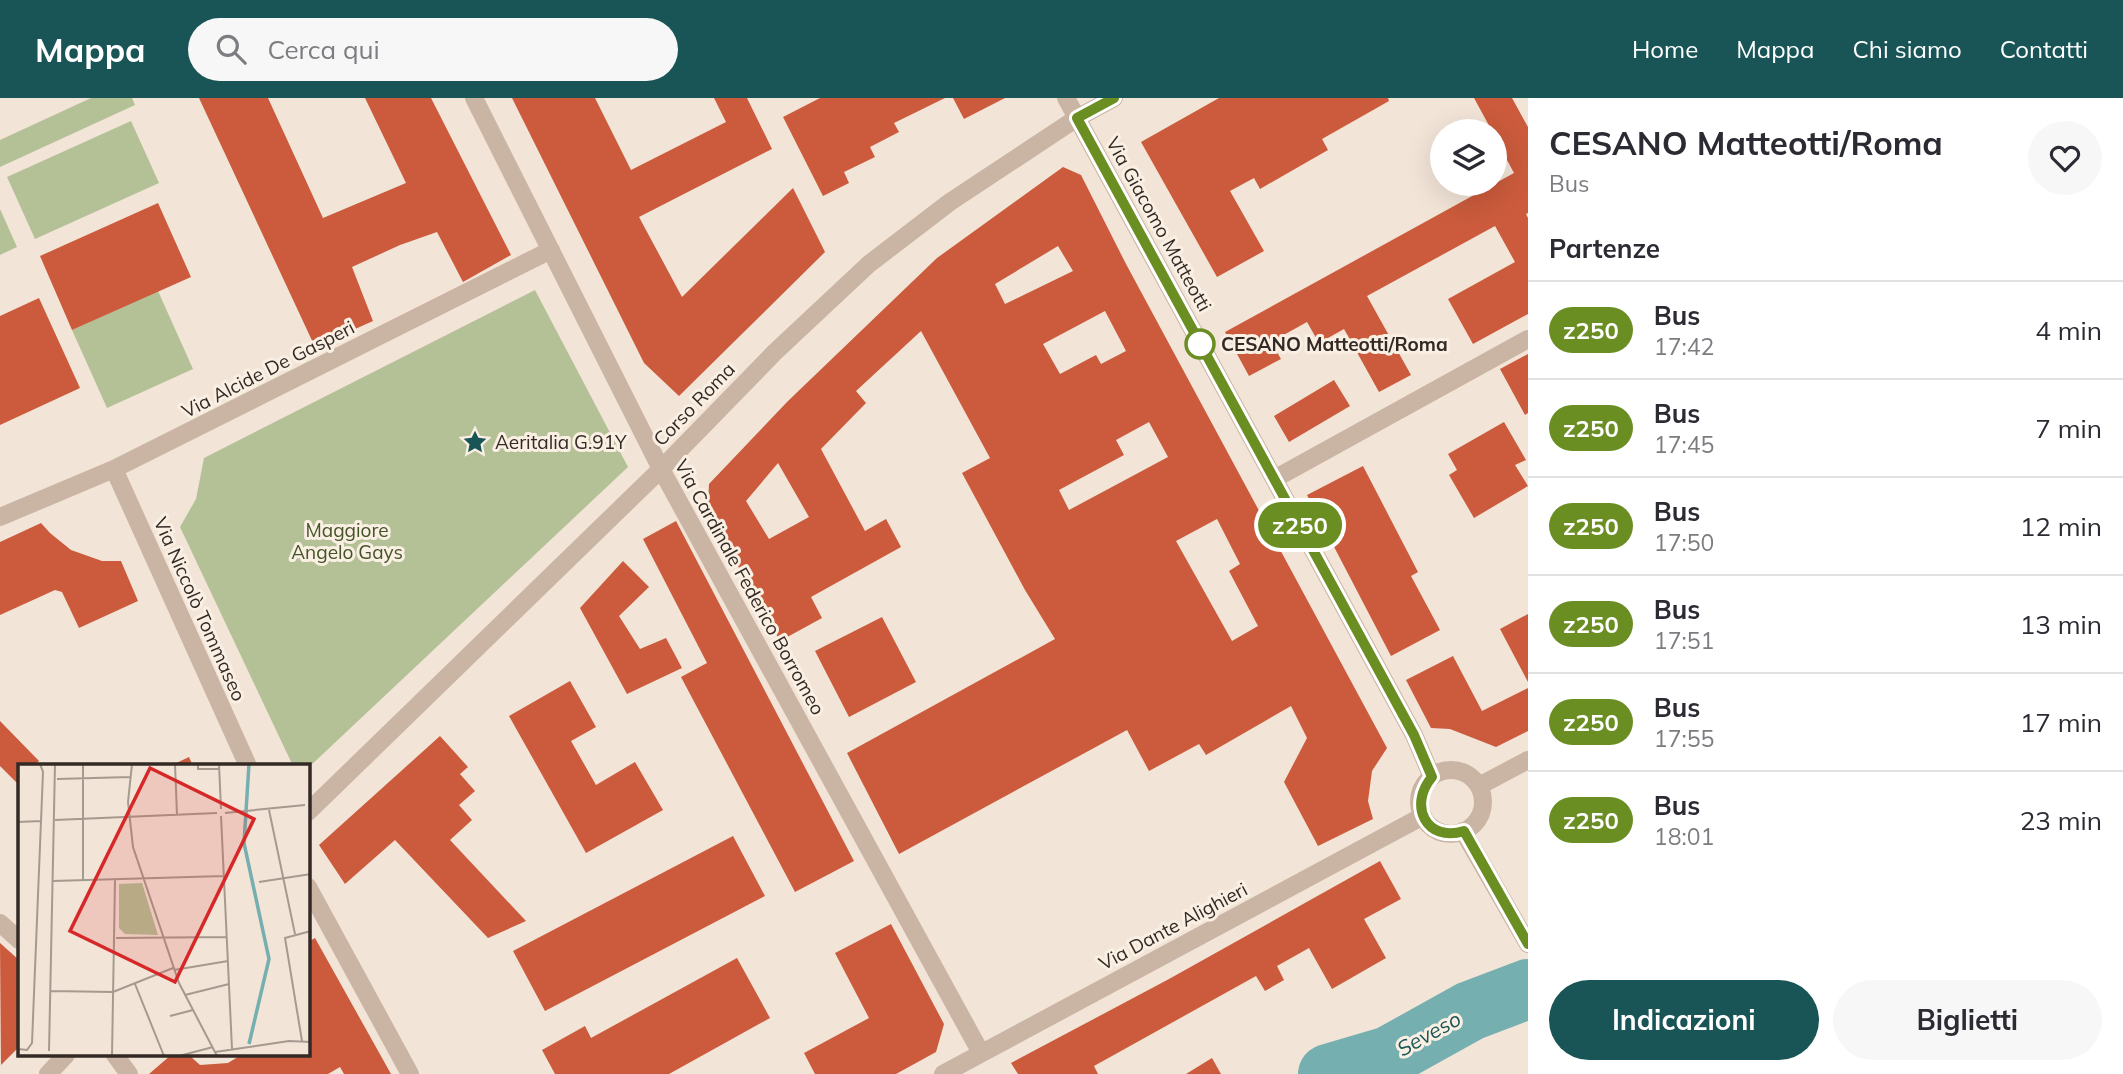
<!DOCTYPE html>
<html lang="it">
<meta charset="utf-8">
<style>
:root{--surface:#fff;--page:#f7f7f7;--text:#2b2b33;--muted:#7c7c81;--line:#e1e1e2;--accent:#195557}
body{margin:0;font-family:Mulish,sans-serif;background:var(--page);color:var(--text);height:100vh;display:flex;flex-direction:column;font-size:26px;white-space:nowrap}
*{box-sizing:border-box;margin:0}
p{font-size:23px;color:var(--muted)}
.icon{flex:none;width:38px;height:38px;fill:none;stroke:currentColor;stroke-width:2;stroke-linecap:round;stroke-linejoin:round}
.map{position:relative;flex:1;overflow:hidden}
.panel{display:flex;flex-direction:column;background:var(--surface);width:595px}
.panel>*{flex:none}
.badge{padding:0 14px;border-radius:23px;font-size:24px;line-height:46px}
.buttons{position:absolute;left:1430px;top:21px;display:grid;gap:14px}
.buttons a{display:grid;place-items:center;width:77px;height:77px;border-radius:50%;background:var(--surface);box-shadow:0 7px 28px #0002;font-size:35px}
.map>.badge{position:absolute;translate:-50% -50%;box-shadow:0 0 0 4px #fff}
h2{padding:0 21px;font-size:26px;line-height:63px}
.round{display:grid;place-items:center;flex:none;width:74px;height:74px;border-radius:37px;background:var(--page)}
.headline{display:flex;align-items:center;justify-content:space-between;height:119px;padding:0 21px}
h1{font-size:33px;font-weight:700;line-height:52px}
.action{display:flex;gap:14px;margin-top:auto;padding:14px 21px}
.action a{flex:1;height:80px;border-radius:42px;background:var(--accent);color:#fff;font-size:28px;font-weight:700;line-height:80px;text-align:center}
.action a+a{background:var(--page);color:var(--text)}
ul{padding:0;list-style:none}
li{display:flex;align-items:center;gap:21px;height:98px;padding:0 21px;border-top:2px solid var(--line)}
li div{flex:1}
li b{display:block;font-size:26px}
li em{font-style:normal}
li .badge{min-width:77px;font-weight:700;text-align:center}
header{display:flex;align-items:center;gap:42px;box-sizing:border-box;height:98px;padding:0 35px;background:var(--accent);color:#fff}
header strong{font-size:33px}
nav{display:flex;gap:38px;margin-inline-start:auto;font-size:24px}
.search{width:490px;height:63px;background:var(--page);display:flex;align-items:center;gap:18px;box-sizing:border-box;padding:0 24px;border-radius:38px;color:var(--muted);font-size:26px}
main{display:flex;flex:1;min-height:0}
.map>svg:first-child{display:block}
.green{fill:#b4c197}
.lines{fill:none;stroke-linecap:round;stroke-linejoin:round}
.river{stroke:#75afb0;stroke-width:60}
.building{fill:#cb5b3c;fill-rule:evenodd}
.minor{stroke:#cab4a3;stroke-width:18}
.line-casing{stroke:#fff;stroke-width:16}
.line{stroke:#6b8e23;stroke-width:10}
.stop-dot{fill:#fff;stroke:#6b8e23;stroke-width:3.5}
.labels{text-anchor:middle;stroke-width:6;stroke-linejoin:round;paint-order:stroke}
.street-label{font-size:19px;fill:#342a25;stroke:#faefe3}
.stop-label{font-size:19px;font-weight:bold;fill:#342a25;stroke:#faefe3;text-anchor:start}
.poi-label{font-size:19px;fill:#342a25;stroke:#faefe3;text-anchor:start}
.park-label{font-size:19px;fill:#455328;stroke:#faefe3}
.water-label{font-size:21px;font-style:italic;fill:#195557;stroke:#faefe3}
.inset-river{fill:none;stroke:#75afb0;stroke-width:3.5}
.inset-road{fill:none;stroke:#a69a90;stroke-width:2}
.view{fill:#d62828;fill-opacity:0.15;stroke:#d62828;stroke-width:3.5}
.inset-edge{fill:none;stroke:#342a25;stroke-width:3.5}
</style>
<header>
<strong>Mappa</strong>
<div class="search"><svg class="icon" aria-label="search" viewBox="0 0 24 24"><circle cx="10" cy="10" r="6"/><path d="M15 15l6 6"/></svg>Cerca qui</div>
<nav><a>Home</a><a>Mappa</a><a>Chi siamo</a><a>Contatti</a></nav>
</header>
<main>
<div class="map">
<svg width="1528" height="976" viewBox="0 0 1528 976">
<rect width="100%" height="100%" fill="#f2e4d7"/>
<path class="green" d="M91,0H132L135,7L0,69V42Z
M131,23L159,85L35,141L7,79Z
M0,111L17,149L0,157Z
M535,192L628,369L308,670L293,668L180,429L196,401L204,360Z
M158,193L193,271L107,310L72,232Z"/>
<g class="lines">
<path class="river" d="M1328,976L1389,958L1470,913L1528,891"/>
</g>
<path class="building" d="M199,0H268L323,120L406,85L365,0H431L511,157L463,184L437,134L400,147L352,169L373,223L315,249Z
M512,0H595L631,72L726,24L714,0H747L772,51L639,119L682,199L793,90L825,154L679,298L644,265Z
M820,0H945L894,25L899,34L870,49L875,59L844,74L849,85L823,98L783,19Z
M953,0H1005L964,21Z
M1219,0H1388L1389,3L1322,41L1328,52L1260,91L1254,80L1230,93L1264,153L1217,179L1141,44Z
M1474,0H1512L1528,29V115L1526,116L1528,120V216L1473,246L1448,201L1515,164L1495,128L1367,198L1411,277L1379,294L1344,231L1319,245L1307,224L1271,244L1281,261L1249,278L1225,234L1514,75L1494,38V33H1492Z
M1063,69L1081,77L1126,166L1387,650L1372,673L1368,703L1373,721L1318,748L1284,684L1307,640L1291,608L1206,657L1199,646L1149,673L1127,632L899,756L847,655L1055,541L1025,492L962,375L990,360L921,233L856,293L866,305L821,351L865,433L886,421L901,449L811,499L822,520L780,543L734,461L708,407L709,386L788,303L937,160ZM1058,148L1073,173L1005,206L995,186ZM1105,213L1126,253L1101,266L1096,257L1060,276L1043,246ZM1149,324L1168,359L1069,412L1059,392L1124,357L1116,342ZM778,365L809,419L769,441L746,403ZM1217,421L1240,466L1229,473L1258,528L1232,543L1176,443Z
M158,105L191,179L72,232L40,158Z
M39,200L80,290L0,327V218Z
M1528,256V315L1525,317L1500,271Z
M1334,282L1350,308L1289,344L1274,318Z
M1504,324L1526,362L1515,367L1528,388L1474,420L1449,377L1457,372L1448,356Z
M1363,368L1418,474L1411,478L1440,532L1391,558L1307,397Z
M676,423L854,763L795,794L681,579L707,565L643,441Z
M41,425L50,435L71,452L102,463H121L138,503L79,530L62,494L55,492L0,517V444Z
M623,463L649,489L619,518L640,551L666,540L682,570L627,596L580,510Z
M1528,516V584L1500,531Z
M882,519L916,584L849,619L815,553Z
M1453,558L1482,613L1528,590V633L1496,649L1450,631L1431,630L1406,582Z
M570,583L596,629L571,643L596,687L635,664L663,712L586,755L509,618Z
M0,623L39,663L34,668H19L17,685L0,668Z
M440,638L468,669L460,676L475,693L459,707L472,722L450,742L526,823L488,840L395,742L345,786L319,747Z
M189,659L193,668H170Z
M733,738L765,798L545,913L513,853Z
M1380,763L1401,801L1364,821L1386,860L1332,891L1309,850L1277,868L1284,882L1265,893L1256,878L1094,968L1098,976H1018L1011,965L1169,881Z
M891,826L944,926L936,954L896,976H815L804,955L869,920L835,855Z
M315,840L391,976H344L340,969L328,976H149L171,957H189L200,967L228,965L241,957H308V844Z
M0,845L19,862V949L1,967Z
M737,860L770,920L669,976H555L542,952L585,928L591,940Z
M1212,960L1221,976H1186Z"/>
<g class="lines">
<path class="minor" d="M474,0L661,371L981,955
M1066,0L1414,637L1432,679
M114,371L248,668
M1274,381L1528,241
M0,419L114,371L551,152
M1419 704a32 32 0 1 1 64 0a32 32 0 1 1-64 0Z
M1479,688L1528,662
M308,714L661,371L775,254L869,166L950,104L1077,20L1114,0
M1463,733L1528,846
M308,789L410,976
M0,825L19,842
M115,957L129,976
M48,976L66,957
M943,976L1423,718"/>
</g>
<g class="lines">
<g class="line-casing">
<path id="line" d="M1114,0L1077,20L1414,637L1432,679C1408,707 1426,745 1464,733L1528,846"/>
</g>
<use href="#line" class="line"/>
</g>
<defs>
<g id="sight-bare" transform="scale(1.89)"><path d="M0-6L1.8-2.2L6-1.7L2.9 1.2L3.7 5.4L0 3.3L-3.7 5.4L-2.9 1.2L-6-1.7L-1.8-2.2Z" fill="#195557" stroke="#faefe3" stroke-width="2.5" paint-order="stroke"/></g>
</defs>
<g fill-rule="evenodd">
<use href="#sight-bare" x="475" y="344"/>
</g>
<circle class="stop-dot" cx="1200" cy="246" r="14"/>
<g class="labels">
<g class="street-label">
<text transform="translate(1159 126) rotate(61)" y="7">Via Giacomo Matteotti</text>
<text transform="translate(268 271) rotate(-27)" y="7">Via Alcide De Gasperi</text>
<text transform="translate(694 306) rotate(-46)" y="7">Corso Roma</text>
<text transform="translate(750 489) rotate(61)" y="7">Via Cardinale Federico Borromeo</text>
<text transform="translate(200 511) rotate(66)" y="7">Via Niccolò Tommaseo</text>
<text transform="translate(1173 828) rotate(-28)" y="7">Via Dante Alighieri</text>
</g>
<g class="stop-label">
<text x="1221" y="253">CESANO Matteotti/Roma</text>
</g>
<g class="poi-label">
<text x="495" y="351">Aeritalia G.91Y</text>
</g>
<g class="park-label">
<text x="347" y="439">Maggiore<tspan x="347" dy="22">Angelo Gays</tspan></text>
</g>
<g class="water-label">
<text transform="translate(1429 936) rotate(-29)" y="7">Seveso</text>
</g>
</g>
<g transform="translate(18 666)">
<rect width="292" height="292" fill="#f2e4d7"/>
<path d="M124,119L140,171L107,170L101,164V120Z" fill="#b4c197"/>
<path class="inset-river" d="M231,0L226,79L251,195L231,280"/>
<path class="inset-road" d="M65,0V117M114,0L110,38L115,83L161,219L199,292M157,0L159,51M180,0V5H201M201,0L203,45M39,15L112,13M251,46L277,170M207,49L287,41M203,52L214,285M37,56L199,49M0,58L23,57M35,117L206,112M241,118L293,110M98,174L208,173M156,206L210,197M117,220L146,292M33,227L95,228L155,204M167,231L211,220M152,252L175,246M284,277L267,174L293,167M0,285L9,286L14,279L25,8L22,0M31,287L37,0M197,288L271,277L293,278M94,292L97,116M161,292L195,283"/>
<path class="view" d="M132,4L236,55L157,218L52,167Z"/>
<rect width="292" height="292" class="inset-edge"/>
</g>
</svg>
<div class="buttons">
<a><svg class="icon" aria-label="layers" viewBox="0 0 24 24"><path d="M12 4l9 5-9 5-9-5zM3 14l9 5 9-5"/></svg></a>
</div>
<b class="badge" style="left:1300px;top:427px;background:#6b8e23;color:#fff">z250</b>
</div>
<section class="panel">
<div class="headline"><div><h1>CESANO Matteotti/Roma</h1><p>Bus</p></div><a class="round"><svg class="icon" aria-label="heart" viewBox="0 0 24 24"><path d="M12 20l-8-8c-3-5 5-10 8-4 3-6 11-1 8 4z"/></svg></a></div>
<h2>Partenze</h2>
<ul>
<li><span class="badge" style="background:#6b8e23;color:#fff">z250</span><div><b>Bus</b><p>17:42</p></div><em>4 min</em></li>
<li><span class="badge" style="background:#6b8e23;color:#fff">z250</span><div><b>Bus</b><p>17:45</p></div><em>7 min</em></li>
<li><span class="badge" style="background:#6b8e23;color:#fff">z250</span><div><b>Bus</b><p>17:50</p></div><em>12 min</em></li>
<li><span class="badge" style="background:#6b8e23;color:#fff">z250</span><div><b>Bus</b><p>17:51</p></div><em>13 min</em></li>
<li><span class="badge" style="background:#6b8e23;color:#fff">z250</span><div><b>Bus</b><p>17:55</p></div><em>17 min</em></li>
<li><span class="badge" style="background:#6b8e23;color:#fff">z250</span><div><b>Bus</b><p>18:01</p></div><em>23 min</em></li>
</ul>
<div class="action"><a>Indicazioni</a><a>Biglietti</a></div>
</section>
</main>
